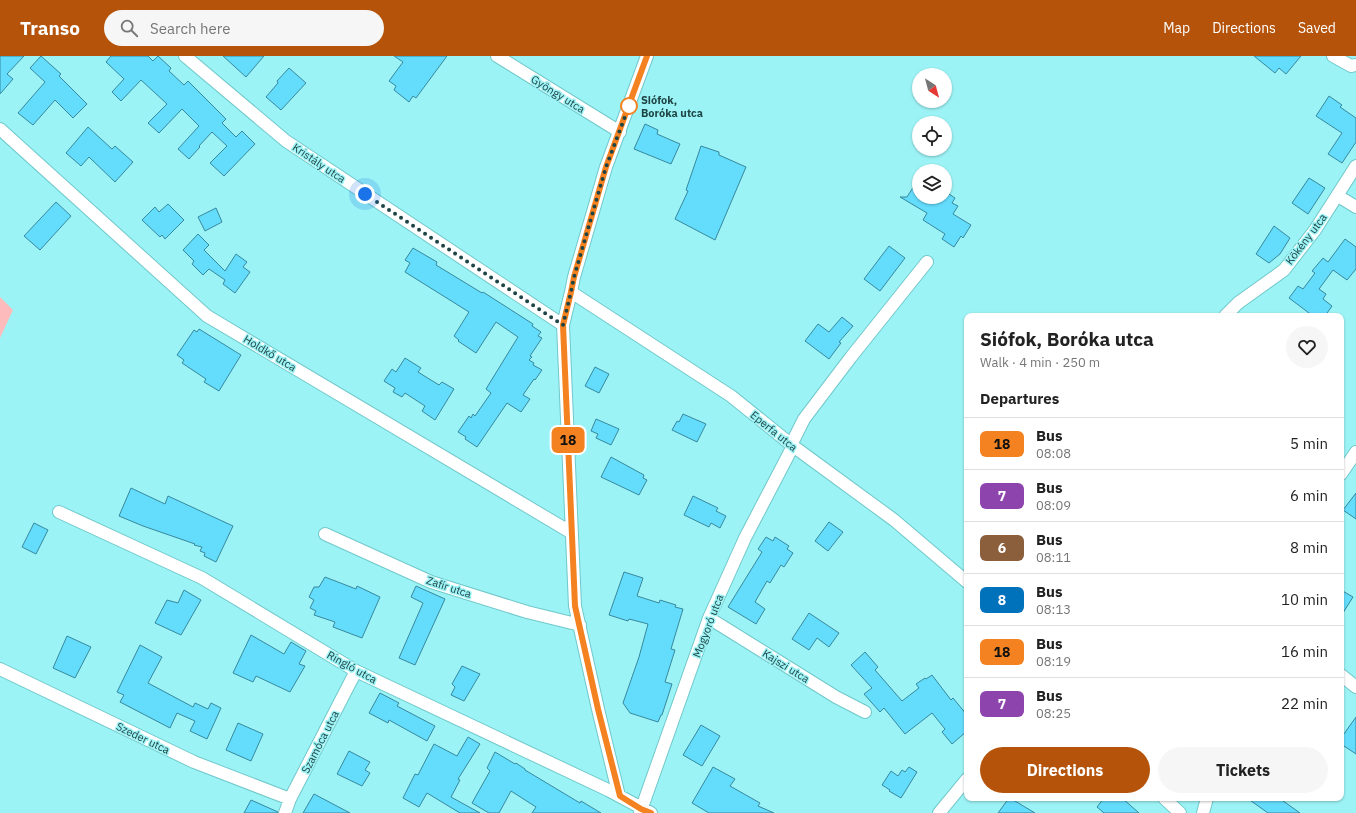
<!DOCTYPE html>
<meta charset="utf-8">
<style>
:root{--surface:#fff;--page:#f6f6f6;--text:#222;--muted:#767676;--line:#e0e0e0;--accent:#b45309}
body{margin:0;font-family:"IBM Plex Sans",sans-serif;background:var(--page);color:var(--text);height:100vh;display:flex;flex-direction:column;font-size:15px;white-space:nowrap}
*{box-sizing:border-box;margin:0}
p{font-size:13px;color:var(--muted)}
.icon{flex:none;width:22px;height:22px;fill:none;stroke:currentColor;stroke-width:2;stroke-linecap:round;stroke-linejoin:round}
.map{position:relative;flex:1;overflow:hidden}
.panel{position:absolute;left:964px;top:257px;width:380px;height:488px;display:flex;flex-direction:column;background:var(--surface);border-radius:8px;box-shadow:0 1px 3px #0004}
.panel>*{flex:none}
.badge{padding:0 8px;border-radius:6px;font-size:14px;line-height:26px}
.needle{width:26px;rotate:144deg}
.controls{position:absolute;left:912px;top:12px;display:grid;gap:8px}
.controls a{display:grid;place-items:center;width:40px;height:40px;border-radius:50%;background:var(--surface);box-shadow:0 1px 3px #0004;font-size:20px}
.you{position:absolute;width:20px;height:20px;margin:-10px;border:3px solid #fff;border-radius:50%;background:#1a73e8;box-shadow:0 0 0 6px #1a73e833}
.map>.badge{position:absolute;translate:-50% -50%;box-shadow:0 0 0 2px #fff}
h2{padding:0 16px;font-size:15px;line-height:36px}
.round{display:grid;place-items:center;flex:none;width:42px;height:42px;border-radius:21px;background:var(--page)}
.overview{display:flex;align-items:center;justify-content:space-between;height:68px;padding:0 16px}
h1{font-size:19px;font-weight:700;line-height:30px}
.button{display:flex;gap:8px;margin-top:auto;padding:8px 16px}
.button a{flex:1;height:46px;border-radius:24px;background:var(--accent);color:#fff;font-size:16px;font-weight:700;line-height:46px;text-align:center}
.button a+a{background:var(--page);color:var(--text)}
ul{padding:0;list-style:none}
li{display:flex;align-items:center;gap:12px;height:52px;padding:0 16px;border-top:1px solid var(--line)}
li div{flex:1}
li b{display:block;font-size:15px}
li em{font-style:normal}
li .badge{min-width:44px;font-weight:700;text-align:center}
header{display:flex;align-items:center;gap:24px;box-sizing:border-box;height:56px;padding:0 20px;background:var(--accent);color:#fff}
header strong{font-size:19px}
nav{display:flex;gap:22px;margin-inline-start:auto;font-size:14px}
.search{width:280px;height:36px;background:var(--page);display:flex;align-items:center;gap:10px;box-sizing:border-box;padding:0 14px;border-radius:22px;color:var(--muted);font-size:15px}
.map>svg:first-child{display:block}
.green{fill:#febbbc}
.building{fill:#64dcfb;stroke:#37899e}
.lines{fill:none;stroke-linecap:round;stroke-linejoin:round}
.street-casing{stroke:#71c8ca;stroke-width:14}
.street{stroke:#fff;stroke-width:12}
.line-casing{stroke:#fff;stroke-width:9}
.line{stroke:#f58220;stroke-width:6}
.walk{stroke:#1f4445;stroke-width:4;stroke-dasharray:0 7.2}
.stop-dot{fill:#fff;stroke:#f58220;stroke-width:2}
.labels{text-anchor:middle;stroke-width:3;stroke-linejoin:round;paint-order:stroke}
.street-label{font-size:11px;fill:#1f4445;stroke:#9cf3f5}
.stop-label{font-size:11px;font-weight:bold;fill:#1f4445;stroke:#9cf3f5;text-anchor:start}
</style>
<header>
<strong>Transo</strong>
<div class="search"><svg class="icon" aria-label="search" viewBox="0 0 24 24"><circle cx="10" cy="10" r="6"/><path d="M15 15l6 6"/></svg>Search here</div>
<nav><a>Map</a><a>Directions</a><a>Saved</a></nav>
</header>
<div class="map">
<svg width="1356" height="757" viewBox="0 0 1356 757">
<rect width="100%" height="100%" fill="#9cf3f5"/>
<path class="green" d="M0,241L13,254L0,282Z"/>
<path class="building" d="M0,0H24L7,18L13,23L0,38Z
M41,0L61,18L59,20L87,48L73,62L55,44L33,69L18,57L45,26L30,12Z
M111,0H148L153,5L158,0L171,12L169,15L184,29L188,25L226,63L222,67L236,81L242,75L255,88L224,120L210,107L227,90L212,76L199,90L200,91L189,103L178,93L199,70L182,53L159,77L148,67L167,48L141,24L121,45L112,36L124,23L106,6Z
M223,0H264L246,21Z
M394,0H447L416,42L413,40L409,46L394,34L396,30L389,25L403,6Z
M1254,0H1301L1286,18L1279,12L1275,17Z
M289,12L306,27L281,54L266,41L278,27L277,25Z
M1329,40L1342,49L1340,51L1356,62V86L1342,107L1328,98L1342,77L1316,60Z
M645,68L658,74L657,78L680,88L671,108L634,93Z
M88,71L112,93L115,90L133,106L115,126L89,101L81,110L66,97Z
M701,90L719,96V99L746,111L715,184L675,163L688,135L686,134Z
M919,122V141H945L946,136L955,142L952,147L958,150L953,158L971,169L963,182L961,180L954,191L942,183L945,178L923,164L927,157L900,141H907Z
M1309,122L1325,132L1308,158L1292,147Z
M56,146L71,160L40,194L24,180Z
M168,148L184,164L165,183L162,179L160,181L142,164L155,151L159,156Z
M216,152L222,166L205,175L198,161Z
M1274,170L1290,182L1280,198L1269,207L1256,198Z
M198,178L209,189L204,194L225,215L236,198L247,206L243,211L250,216L235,237L223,228L225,224L209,213L203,219L192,208L194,205L183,194Z
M1345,183L1356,191V213L1347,224L1333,214L1319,233L1326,238L1323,243L1332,250L1325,260H1313L1289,242L1298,230L1303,233L1315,217L1312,215L1323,202L1328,206Z
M889,190L905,202L880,235L864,223Z
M413,192L437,206L436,209L482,237L483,236L533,268L532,270L541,276L538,280L542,282L530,300L532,301L529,304L534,307L533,309L542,314L535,324L534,323L523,339L530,343L521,356L507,347L477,391L465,383L466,381L458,376L469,360L471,362L473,358L475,360L491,337L486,333L518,281L496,266L476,297L458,285L459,284L454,280L469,256L405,216L410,207L405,204Z
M842,261L853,270L839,286L841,287L829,303L805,285L818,268L829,276Z
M199,273L241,299L219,335L204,326L206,323L182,307L184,304L177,299L194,274L197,276Z
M405,302L421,312L418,316L439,329L442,326L454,333L435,364L422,355L425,350L405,337L402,341L393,336L395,332L384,325L392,313L396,316Z
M595,311L609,318L599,337L585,330Z
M683,358L706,368L697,386L672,374L677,365L679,366Z
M596,363L619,373L611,389L596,382L598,378L591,375Z
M611,401L644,419L643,422L647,424L639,439L601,421Z
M131,432L165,448L168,440L233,470L216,506L204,500L205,497L200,495L202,491L194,489L195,488L143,470L119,460Z
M1356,437V463L1343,454Z
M693,440L718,452L716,455L726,460L720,472L711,467L709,471L684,459Z
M829,466L843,476L828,495L815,485Z
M34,467L48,474L36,498L22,491Z
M766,481L773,485L775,481L789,490L787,493L793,497L784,511L781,509L770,527L767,525L755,546L765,553L756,568L728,551L762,496L758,493Z
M624,516L643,522L637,540L659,547L660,544L676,549L675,551L683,553L671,593L675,594L665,626L672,628L662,659H661L658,666L630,657L623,647L639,601L648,568L629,563L628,565L609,559Z
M325,521L356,533L357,530L380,541L362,582L333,571L335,566L314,559L316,555L310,552L314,544L309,541L314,531H319Z
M416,530L445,543L415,609L399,602L423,547L411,541Z
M184,534L201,544L181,579L155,567L167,544L178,547Z
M1341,534L1353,541L1341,560Z
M809,557L839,577L829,591L817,582L809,594L792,583Z
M251,579L284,598L291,586L306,595L299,608L305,610L290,636L256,620L253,626L233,617Z
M67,580L91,591L75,622L53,612Z
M140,589L162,601L148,627L193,651L195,647L208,653L211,647L221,652L207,683L190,675L195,665L177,657L170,672L120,646L124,639L117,636Z
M865,596L878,611L875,614L902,645L919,632L916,628L925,622L926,623L932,619L951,644L953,642L967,659V675L952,688L942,676L945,673L932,657L905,678L884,652L880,656L864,638L872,632L851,609Z
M462,610L480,618L464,645L451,639L455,631L452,628Z
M380,637L399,647L397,650L435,670L427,685L389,664L388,667L369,657Z
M1356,661V698L1341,688V682Z
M238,667L263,678L251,705L226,694Z
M701,669L720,680L702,710L683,699Z
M468,681L480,688L458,723L460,724L451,741L480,757H460L427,737L419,751L403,742L415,718L418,719L434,688L457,700Z
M349,695L370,706L365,714L370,717L362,730L337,718Z
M495,696L515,708L516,707L525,713V714L580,747L581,745L601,757H532L536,751L511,735L499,757H489L472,747L490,715L487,712Z
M713,711L735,723L730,730L760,747L758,750L774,757H709L692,747Z
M909,711L917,716L901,742L889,735L890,734L882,729L891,715L898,720L902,714L905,716Z
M314,738L350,757H303Z
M1009,742H1010L1035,757H998Z
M1104,742H1122L1139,757H1104L1097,751Z
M1247,742H1279L1300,757H1268Z
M251,744L278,756V757H244Z"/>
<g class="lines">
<g class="street-casing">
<path id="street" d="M185,0L286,85L563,269
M497,0L620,76
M1333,0L1351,10L1356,9
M0,73L207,260L572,477
M1338,140L1356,151
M571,236L731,340L793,390L894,464L967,526
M1225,260L1238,247L1284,214L1315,174L1356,110
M791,389L804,363L851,301L927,206
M1341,418L1356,396
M59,456L202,522L356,615L608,734L651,757
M325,478L431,526L527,556L580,569
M709,562L836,641L865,656
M0,613L194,706L290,743
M1341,619L1356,631
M619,740L598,653L575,550L563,269L571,236L574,221L606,111L647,0
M1164,742L1180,757
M285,757L290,743L356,615
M640,757L709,562L745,482L793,390
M939,757L967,723
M1203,757L1207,742"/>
</g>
<use href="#street" class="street"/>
</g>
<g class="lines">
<g class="line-casing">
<path id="line" d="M647,0L606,111L574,221L571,236L563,269L575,550L598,653L620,740L641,753L651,757"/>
</g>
<use href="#line" class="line"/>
<path class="walk" d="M365,138L563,269L571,236L574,221L606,111L629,50"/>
</g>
<circle class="stop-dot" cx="629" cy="50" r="8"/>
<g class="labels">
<g class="street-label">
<text transform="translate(558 38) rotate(32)" y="4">Gyöngy utca</text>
<text transform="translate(319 107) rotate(34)" y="4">Kristály utca</text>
<text transform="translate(1306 183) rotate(-53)" y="4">Kökény utca</text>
<text transform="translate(270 297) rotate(31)" y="4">Holdkő utca</text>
<text transform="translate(774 375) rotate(39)" y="4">Eperfa utca</text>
<text transform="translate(449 531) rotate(18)" y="4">Zafír utca</text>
<text transform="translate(708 570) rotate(-69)" y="4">Mogyoró utca</text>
<text transform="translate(786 610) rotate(32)" y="4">Kajszi utca</text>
<text transform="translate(352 611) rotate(29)" y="4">Ringló utca</text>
<text transform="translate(143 682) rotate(26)" y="4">Szeder utca</text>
<text transform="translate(320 686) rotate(-63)" y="4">Szamóca utca</text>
</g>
<g class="stop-label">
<text x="641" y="48">Siófok,<tspan x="641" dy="13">Boróka utca</tspan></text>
</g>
</g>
</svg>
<div class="controls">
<a><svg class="needle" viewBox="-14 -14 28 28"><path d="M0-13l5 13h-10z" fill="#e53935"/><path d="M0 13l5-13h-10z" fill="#767676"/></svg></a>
<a><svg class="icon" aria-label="locate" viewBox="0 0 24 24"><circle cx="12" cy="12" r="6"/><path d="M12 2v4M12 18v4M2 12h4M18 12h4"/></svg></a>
<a><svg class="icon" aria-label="layers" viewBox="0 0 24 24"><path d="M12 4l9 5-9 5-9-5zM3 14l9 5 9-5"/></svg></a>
</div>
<div class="you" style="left:365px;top:138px"></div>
<b class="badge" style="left:568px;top:384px;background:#f58220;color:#111">18</b>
<section class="panel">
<div class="overview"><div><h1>Siófok, Boróka utca</h1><p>Walk · 4 min · 250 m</p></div><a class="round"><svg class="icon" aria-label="heart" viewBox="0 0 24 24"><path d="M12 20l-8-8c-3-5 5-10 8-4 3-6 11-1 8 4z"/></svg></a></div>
<h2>Departures</h2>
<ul>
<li><span class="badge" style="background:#f58220;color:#111">18</span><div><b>Bus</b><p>08:08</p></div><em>5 min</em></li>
<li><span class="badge" style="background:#8e44ad;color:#fff">7</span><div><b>Bus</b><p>08:09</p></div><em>6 min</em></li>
<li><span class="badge" style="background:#8b5e3c;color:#fff">6</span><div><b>Bus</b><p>08:11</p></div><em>8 min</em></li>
<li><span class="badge" style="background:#0072bc;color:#fff">8</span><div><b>Bus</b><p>08:13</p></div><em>10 min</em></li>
<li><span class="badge" style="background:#f58220;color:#111">18</span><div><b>Bus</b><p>08:19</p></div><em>16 min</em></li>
<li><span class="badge" style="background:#8e44ad;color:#fff">7</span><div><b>Bus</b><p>08:25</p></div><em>22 min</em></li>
</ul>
<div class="button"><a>Directions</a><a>Tickets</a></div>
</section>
</div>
